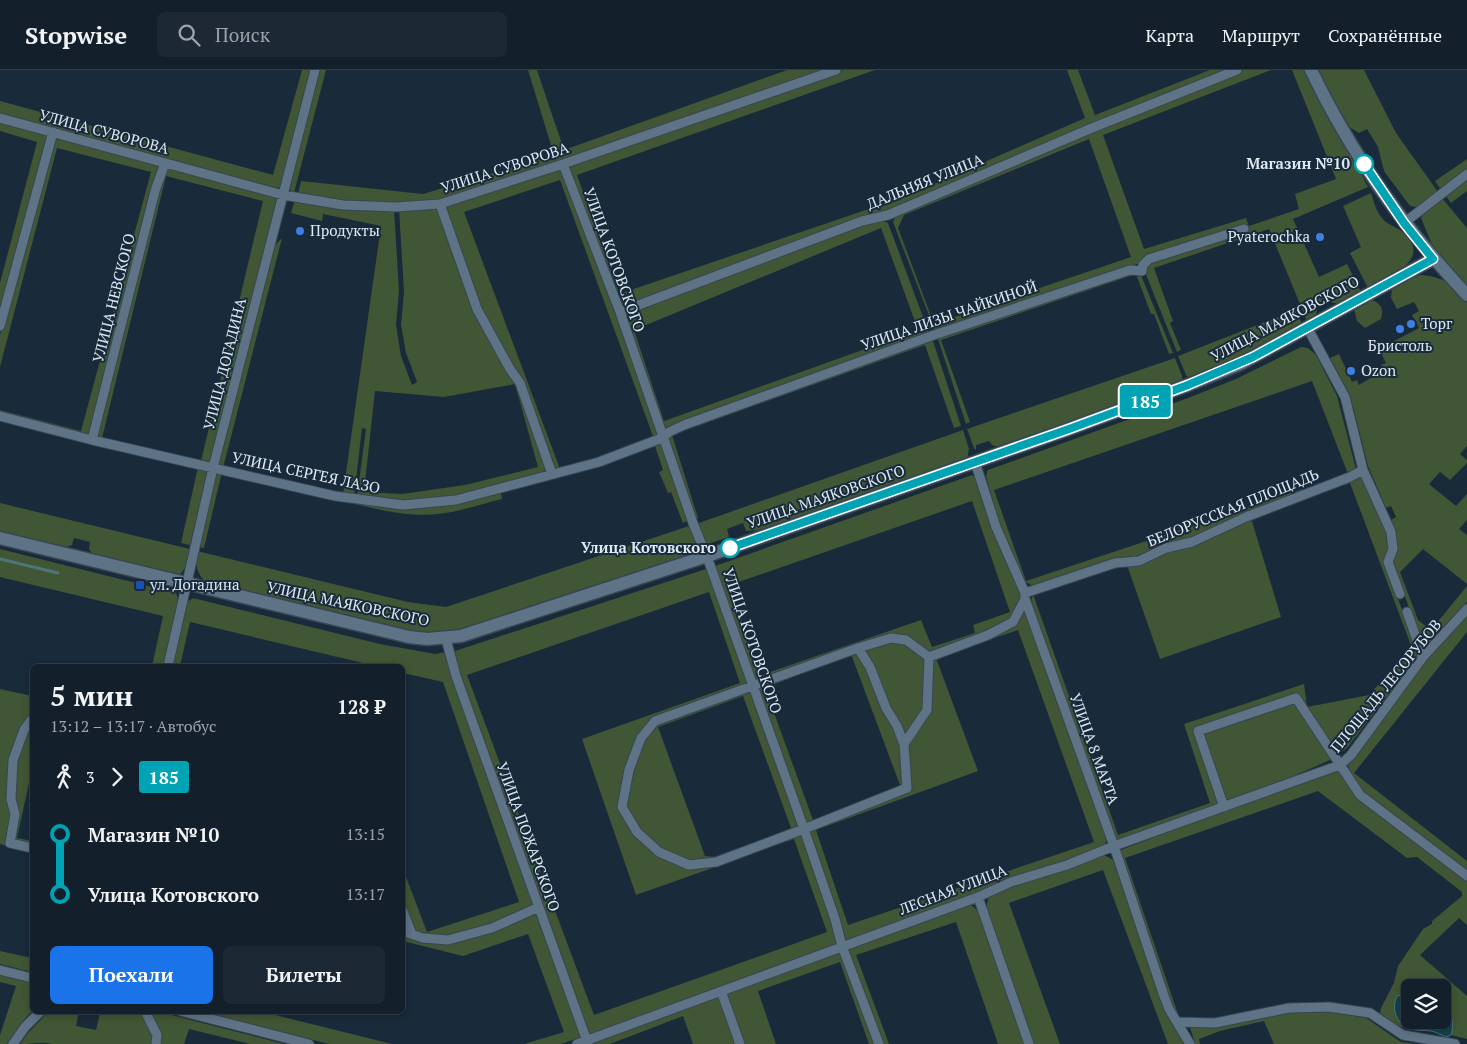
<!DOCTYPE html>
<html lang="ru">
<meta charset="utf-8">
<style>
:root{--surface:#13202c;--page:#1c2834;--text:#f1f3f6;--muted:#9da3a9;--line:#323e48;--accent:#1a73e8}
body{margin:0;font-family:"PT Serif",serif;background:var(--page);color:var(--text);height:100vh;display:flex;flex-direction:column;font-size:19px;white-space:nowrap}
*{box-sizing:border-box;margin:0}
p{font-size:16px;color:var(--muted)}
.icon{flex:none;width:28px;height:28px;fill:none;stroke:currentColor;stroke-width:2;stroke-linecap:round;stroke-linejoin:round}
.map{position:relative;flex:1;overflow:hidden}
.side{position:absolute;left:30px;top:594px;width:375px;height:350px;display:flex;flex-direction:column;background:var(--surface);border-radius:8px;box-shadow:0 2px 8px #0003,0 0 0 1px var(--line)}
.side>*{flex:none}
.badge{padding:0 10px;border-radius:4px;font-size:18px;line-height:32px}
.tools{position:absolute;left:1401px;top:909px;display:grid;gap:10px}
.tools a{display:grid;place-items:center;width:50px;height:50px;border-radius:8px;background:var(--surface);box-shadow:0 2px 8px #0003,0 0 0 1px var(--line);font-size:25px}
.map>.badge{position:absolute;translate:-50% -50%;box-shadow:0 0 0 2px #fff}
.legs{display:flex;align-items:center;gap:8px;height:55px;padding:0 20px;font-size:16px}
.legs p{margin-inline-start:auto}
.head{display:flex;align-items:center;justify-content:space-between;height:85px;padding:0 20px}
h1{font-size:28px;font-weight:700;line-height:38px}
.button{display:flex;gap:10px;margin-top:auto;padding:10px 20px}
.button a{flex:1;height:58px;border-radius:8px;background:var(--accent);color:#fff;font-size:20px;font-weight:700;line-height:58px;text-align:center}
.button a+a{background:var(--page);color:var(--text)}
ul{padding:0 20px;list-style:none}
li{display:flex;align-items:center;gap:18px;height:60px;font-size:19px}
li i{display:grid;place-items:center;width:8px;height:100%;margin:0 6px;background:currentColor}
li i::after{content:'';width:12px;height:12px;margin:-6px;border:4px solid;border-radius:50%;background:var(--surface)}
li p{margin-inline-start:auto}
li:first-child i{background:linear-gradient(#0000 50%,currentColor 0)}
li:last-child i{background:linear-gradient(currentColor 50%,#0000 0)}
header{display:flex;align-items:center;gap:30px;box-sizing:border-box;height:70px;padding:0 25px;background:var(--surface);border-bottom:1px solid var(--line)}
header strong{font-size:24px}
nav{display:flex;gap:28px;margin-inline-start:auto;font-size:18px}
.search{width:350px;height:45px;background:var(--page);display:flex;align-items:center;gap:12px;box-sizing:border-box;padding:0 18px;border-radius:8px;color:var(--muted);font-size:19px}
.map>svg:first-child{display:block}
.green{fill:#405634;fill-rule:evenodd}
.water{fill:#104249;stroke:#4e747c}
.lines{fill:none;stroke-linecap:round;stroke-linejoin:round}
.stream{stroke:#4e747c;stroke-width:3}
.street-casing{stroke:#384654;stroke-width:11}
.secondary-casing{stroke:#384654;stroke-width:15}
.street{stroke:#5f7386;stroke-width:9}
.secondary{stroke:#5f7386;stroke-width:12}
.line-1-casing{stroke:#fff;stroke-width:11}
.line-1{stroke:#00a3b4;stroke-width:8}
.stop-1-dot{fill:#fff;stroke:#00a3b4;stroke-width:2.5}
.shop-dot{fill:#3f7fe0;stroke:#192a3b;stroke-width:2}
.transit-dot{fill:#1a4fb4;stroke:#192a3b;stroke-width:2}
.labels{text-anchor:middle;stroke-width:4;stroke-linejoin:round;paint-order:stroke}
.street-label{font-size:15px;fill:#dee9f4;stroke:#192a3b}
.stop-label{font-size:15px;font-weight:bold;fill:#dee9f4;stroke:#192a3b;text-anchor:end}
.poi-label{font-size:15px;fill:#dee9f4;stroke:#192a3b;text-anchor:start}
</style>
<header>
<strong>Stopwise</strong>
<div class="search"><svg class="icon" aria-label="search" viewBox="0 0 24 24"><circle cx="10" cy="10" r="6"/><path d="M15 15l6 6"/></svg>Поиск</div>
<nav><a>Карта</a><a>Маршрут</a><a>Сохранённые</a></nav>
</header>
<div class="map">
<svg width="1467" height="974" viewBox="0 0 1467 974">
<rect width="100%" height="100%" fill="#192a3b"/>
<path class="green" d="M302,0H310L281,117L274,119L0,45V31L273,105Z
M320,0H326L294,123L289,119Z
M528,0H537L564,80L787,0H824L565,92L439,131L396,133L342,131L298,124L301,111L423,124L554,85Z
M844,0H875L577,105L619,224L907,126L1085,48L1067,0H1078L1095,45L1210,0H1229L885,143L621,237L568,100L573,94Z
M1244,0H1271L1103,65L1144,179L1246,148L1249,156L1299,139L1295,124L1336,109L1292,0H1307L1368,117L1293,149L1319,207L1347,194L1361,222L1339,233H1332L1330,229L1315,237L1317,240L1315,247L1307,251L1269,159L1154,198L1173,251L1170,253L1181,280L1177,282L1145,202L1140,193L935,261L893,152L896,145L1086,62ZM1089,69L1131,187L934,254L898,158L904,145Z
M1316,0H1364L1396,63L1438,122L1417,137L1410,136L1384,101L1378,77L1367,59L1359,63L1343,53Z
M0,51L50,64L0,245V213L37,72L0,61Z
M54,65L163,95L91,367L0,343V340L81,361L151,102L57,78L0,297V265Z
M1467,89V101L1441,120L1435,111Z
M167,97L275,125L277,129L209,395L95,368L157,121ZM166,106L263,131L201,391L102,368Z
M558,98L564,100L616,243L659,367L654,369L560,110L464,142L560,399L553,401L522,312L479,239L443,136Z
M1467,109V121L1451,133L1445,125Z
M1371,123C1374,132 1376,141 1382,148C1387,155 1398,157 1404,163C1433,190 1388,207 1368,218L1350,183L1361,177L1343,136Z
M1442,128L1467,158V218L1433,177L1421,148L1423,143Z
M295,129L394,139L399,221L396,255L401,286L412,315L417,312L406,283L401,255L404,222L399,139L438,137L475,240L518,313L549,401L457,427L403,433L357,427L366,359L362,358L354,427L343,424L381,156L323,144L322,151L291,143ZM515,314L538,397L465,415L402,424L364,422L375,321L444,327Z
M881,150L888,153L929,263L663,361L623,244L862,155ZM881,158L918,260L664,351L634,260Z
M282,168L223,398L217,397L273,177Z
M1130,202L1140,203L1173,283L1169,284L1154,244H1151L1136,204L941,270L970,352L966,354L937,266Z
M1422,205C1447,208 1450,214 1467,232V376L1460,384L1467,390V393L1450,410L1440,402L1429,414L1456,436L1467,424V450L1459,459L1467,465V514L1423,479L1400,502L1418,550L1431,560L1467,516V532L1424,578L1392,492C1399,475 1398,467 1391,450L1396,447L1391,436L1386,438L1368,396L1350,325L1330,288L1339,284L1352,312L1357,310L1359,315L1384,300L1381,295L1386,293L1379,279L1419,258L1412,245L1419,241L1414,232L1397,239L1391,228L1392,217L1412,206Z
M1371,229C1381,234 1384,238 1381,249L1365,258L1357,251L1354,239Z
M1296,240L1302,254L1254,281L1190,309L1186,305L1178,286Z
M932,268L961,356L954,358L925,275L672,365L698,448L695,449L667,367L669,364Z
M1301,277L1308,278L1316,285L1337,326L1356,399L1348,404L1248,443L1190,468L1164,475L1138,487L1115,488L1033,516L1026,512L1000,457L986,406L988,400L1188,328L1236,309ZM1312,311L1348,404L1026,511L994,420Z
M1175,288L1182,306V312L1002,378L992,375L989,371L976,375V380L974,378L967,359Z
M963,360L969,379L967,390L764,460L746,461L743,453L727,459L729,467L708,474L703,473L696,454Z
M660,371L689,450L683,453L671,422L668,423L659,402L663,400L654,373L604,392L501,423L502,429C481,434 459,442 438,444C403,448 366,436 332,429L354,432H457Z
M198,397L208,399L190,475L181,473Z
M216,401L222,402L204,478L198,477Z
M972,405L977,408L1021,523C1021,531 1016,543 1012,549C1003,560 946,578 930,584L891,565L756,613L715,496ZM972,431L1010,542L973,555L975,563L932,577L921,550L761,605L730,515Z
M1360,405L1388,464L1389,479L1385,494L1419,585L1347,678L1330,690L1294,706L1118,770L1115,769L1031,531L1033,524L1118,765L1210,733L1184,654L1304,614L1307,637L1369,625L1412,578L1350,413L1301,430Z
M0,433L190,479L185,498L179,506L94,486L89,479L90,472L74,468L72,475L63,478L0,462Z
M1251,448L1281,547L1160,589L1127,495L1166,482Z
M692,455L699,474L698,483L480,556L443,564L414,562L205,512C196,500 195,496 197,481L408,532L446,537Z
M0,479L176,523L179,531L163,596H152L163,546L0,507Z
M709,498L749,614L654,648L638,668L620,737L636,764L688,797L803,763L839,874L588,965L458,606L452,582ZM709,522L740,613L582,669L636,825L794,769L827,862L594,945L467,605Z
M193,528L380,574L435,584L447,582L534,834C497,853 454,879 413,860L403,829V799L427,862L519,832L443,612L403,603L402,596H376L190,552L180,596H173L187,532Z
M1024,534L1107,769L1104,778L1065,792L1008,809L976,824L845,871L808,761L909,719L907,674L930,641L931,588L1014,555ZM1018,560L1094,772L848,855L816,760L978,701L936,588Z
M1467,545V562L1354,703L1467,791V802L1363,722L1350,702L1348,695L1426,591Z
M891,570L905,573L926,588L925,638L905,669L887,636L862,579Z
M857,580L902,675L904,716L806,757L757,618ZM851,584L900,715L813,750L765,618Z
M0,619L32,626V699L17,768L32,771V783L0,774Z
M751,620L801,758L715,790L689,791L661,780L640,761L625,737L631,701L642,670L657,653ZM743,626L791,758L718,787L705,786L658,657Z
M1333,702H1340L1358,728L1467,810V855L1459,848L1420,885L1467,926V969L1451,965C1455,953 1451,943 1443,935L1442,918H1410V923L1397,926L1402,954L1410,959C1397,957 1390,951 1380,943L1381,938L1394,913L1398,896L1423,859L1432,854V851L1462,826V822L1417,787L1407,788L1318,721L1125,788L1179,947L1172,936L1121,784V780L1209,746Z
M1104,785L1115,791L1164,941L1185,974H1168L1103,800L1009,833L1060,974H1033L986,838L989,826C1026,809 1066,800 1104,785Z
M970,834L978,841L1026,974H998L956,852L856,885L889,974H883L846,879Z
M536,840L581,967L561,974H524L564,962L528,864L463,886L403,871V864L447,872Z
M0,881L32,888V902L0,894Z
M841,881L876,974H869L840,892L758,921L776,974H743L726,923Z
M0,904L32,911V941L24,950L7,974H0V965L16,916L0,912Z
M719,926L738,974H693L683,946L610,974H591Z
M49,941H79L76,956L96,960L100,943L107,944L108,941H140L152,965V974H52C41,971 32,974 20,974L28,963Z
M151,941H156L284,974H250L189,959L184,974H160L161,963Z
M198,941H259L392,974H329Z
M1329,942L1366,948L1401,972L1416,974H1274L1264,951L1220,961L1199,969L1200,974H1195L1190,957H1217L1289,943Z"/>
<path class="water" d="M1410,923V950H1442L1443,935C1451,942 1455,953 1451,965L1446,967C1441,965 1436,962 1431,961C1424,960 1417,961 1411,959C1396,954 1391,939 1397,926Z"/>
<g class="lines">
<path class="stream" d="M0,489L58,503"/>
<g class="street-casing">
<path id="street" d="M0,48L283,125L343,135L396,137L440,134L563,94L836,0
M563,94L620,242L693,453L710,495L804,759L835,849L842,876L879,974
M440,134L477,239L510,299L520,313L552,404
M1404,153L1467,104
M620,242L862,151L888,145L1092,58L1237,0
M0,256L53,62
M1307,257L1345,327L1363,400L1391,462L1393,479L1388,492L1400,524
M0,346L92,370L335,426L403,435L456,430L599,392L662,368L669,362L684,355L934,265L1130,200L1142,201L1143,195L1149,189L1244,159
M92,370L155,121L165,93
M975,392L996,457L1025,523V529L1114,776L1164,926L1169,939L1190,974
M1025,523L1115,493L1139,491L1166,478L1192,472L1246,447L1350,407L1363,400
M1407,542L1423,587
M446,569L456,606L588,974
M858,578L870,597L886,638L897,656L904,674L907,718L804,759L716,792L689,795L659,782L637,762L622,737L629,700L641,668L655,651Z
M858,578L891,568L906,570L929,587
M168,596L213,398L315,0
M32,649L24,660L13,690L11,729L15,744L10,773L32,778
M904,674L927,640L929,587L988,565L1013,552L1025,529
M1224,737L1198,661L1296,628L1360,725L1467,806
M978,827L1029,974
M402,839L411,862
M402,861L423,868L448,870L492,858L539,837
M0,900L32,908
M721,921L740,974
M145,941L157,965L156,974
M180,941L309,974
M1178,952L1215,953L1289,938L1329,937L1370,943L1403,965L1455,974
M13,974L25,957L41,941
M577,974L978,827L1011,812L1067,795L1114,776L1340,695L1351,685L1423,587L1467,539"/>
</g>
<g class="secondary-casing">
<path id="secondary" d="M1311,0C1351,84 1404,158 1467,225
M0,468L409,567L427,569L461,566L707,486L1069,359L1188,315L1240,294L1433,189"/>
</g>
<use href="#street" class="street"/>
<use href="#secondary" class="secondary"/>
</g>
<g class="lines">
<g class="line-1-casing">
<path id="line-1" d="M730,478L1069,359L1188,315L1253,287L1433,189L1404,153L1364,94"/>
</g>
<use href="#line-1" class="line-1"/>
</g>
<g class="stop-1-dot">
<circle cx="1364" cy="94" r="9"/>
<circle cx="730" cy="478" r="9"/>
</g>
<g class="shop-dot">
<circle cx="300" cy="161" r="5"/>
<circle cx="1320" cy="167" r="5"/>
<circle cx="1411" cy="254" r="5"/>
<circle cx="1400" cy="259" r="5"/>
<circle cx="1351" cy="301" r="5"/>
</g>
<rect class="transit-dot" x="135" y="510" width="10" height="10" rx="2.5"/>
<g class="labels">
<g class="street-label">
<text transform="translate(104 62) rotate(15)" y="5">УЛИЦА СУВОРОВА</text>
<text transform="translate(505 98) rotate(-18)" y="5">УЛИЦА СУВОРОВА</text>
<text transform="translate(925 112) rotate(-22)" y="5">ДАЛЬНЯЯ УЛИЦА</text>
<text transform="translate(614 190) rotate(70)" y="5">УЛИЦА КОТОВСКОГО</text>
<text transform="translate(114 228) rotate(-76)" y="5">УЛИЦА НЕВСКОГО</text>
<text transform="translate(949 246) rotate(-19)" y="5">УЛИЦА ЛИЗЫ ЧАЙКИНОЙ</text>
<text transform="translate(1285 249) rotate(-28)" y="5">УЛИЦА МАЯКОВСКОГО</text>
<text transform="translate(225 294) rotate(-76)" y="5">УЛИЦА ДОГАДИНА</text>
<text transform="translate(306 403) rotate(12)" y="5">УЛИЦА СЕРГЕЯ ЛАЗО</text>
<text transform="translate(826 427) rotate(-19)" y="5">УЛИЦА МАЯКОВСКОГО</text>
<text transform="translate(1233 438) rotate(-22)" y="5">БЕЛОРУССКАЯ ПЛОЩАДЬ</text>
<text transform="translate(348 534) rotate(12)" y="5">УЛИЦА МАЯКОВСКОГО</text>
<text transform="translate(752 571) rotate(71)" y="5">УЛИЦА КОТОВСКОГО</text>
<text transform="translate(1386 616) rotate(-51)" y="5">ПЛОЩАДЬ ЛЕСОРУБОВ</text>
<text transform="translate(1094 679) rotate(70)" y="5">УЛИЦА 8 МАРТА</text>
<text transform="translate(528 767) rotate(70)" y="5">УЛИЦА ПОЖАРСКОГО</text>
<text transform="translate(953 820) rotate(-21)" y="5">ЛЕСНАЯ УЛИЦА</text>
</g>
<g class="stop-label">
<text x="1350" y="99">Магазин №10</text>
<text x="716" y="483">Улица Котовского</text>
</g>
<g class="poi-label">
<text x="310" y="166">Продукты</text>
<text x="1310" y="172" text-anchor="end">Pyaterochka</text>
<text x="1421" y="259">Торг</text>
<text x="1400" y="281" text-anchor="middle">Бристоль</text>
<text x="1361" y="306">Ozon</text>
<text x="150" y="520">ул. Догадина</text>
</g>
</g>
</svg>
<div class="tools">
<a><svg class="icon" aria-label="layers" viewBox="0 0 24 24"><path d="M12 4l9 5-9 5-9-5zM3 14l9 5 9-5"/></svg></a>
</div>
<b class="badge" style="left:1145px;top:331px;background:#00a3b4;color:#fff">185</b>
<section class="side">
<div class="head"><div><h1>5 мин</h1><p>13:12 – 13:17 · Автобус</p></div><b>128 ₽</b></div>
<div class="legs"><svg class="icon" aria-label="walk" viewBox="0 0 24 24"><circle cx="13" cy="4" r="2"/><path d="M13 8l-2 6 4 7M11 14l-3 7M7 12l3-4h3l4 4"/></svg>3<svg class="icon" aria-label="forward" viewBox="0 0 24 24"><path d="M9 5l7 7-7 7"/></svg><b class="badge" style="background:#00a3b4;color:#fff">185</b></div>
<ul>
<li><i style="color:#00a3b4"></i><b>Магазин №10</b><p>13:15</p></li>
<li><i style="color:#00a3b4"></i><b>Улица Котовского</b><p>13:17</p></li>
</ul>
<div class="button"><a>Поехали</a><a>Билеты</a></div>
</section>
</div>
